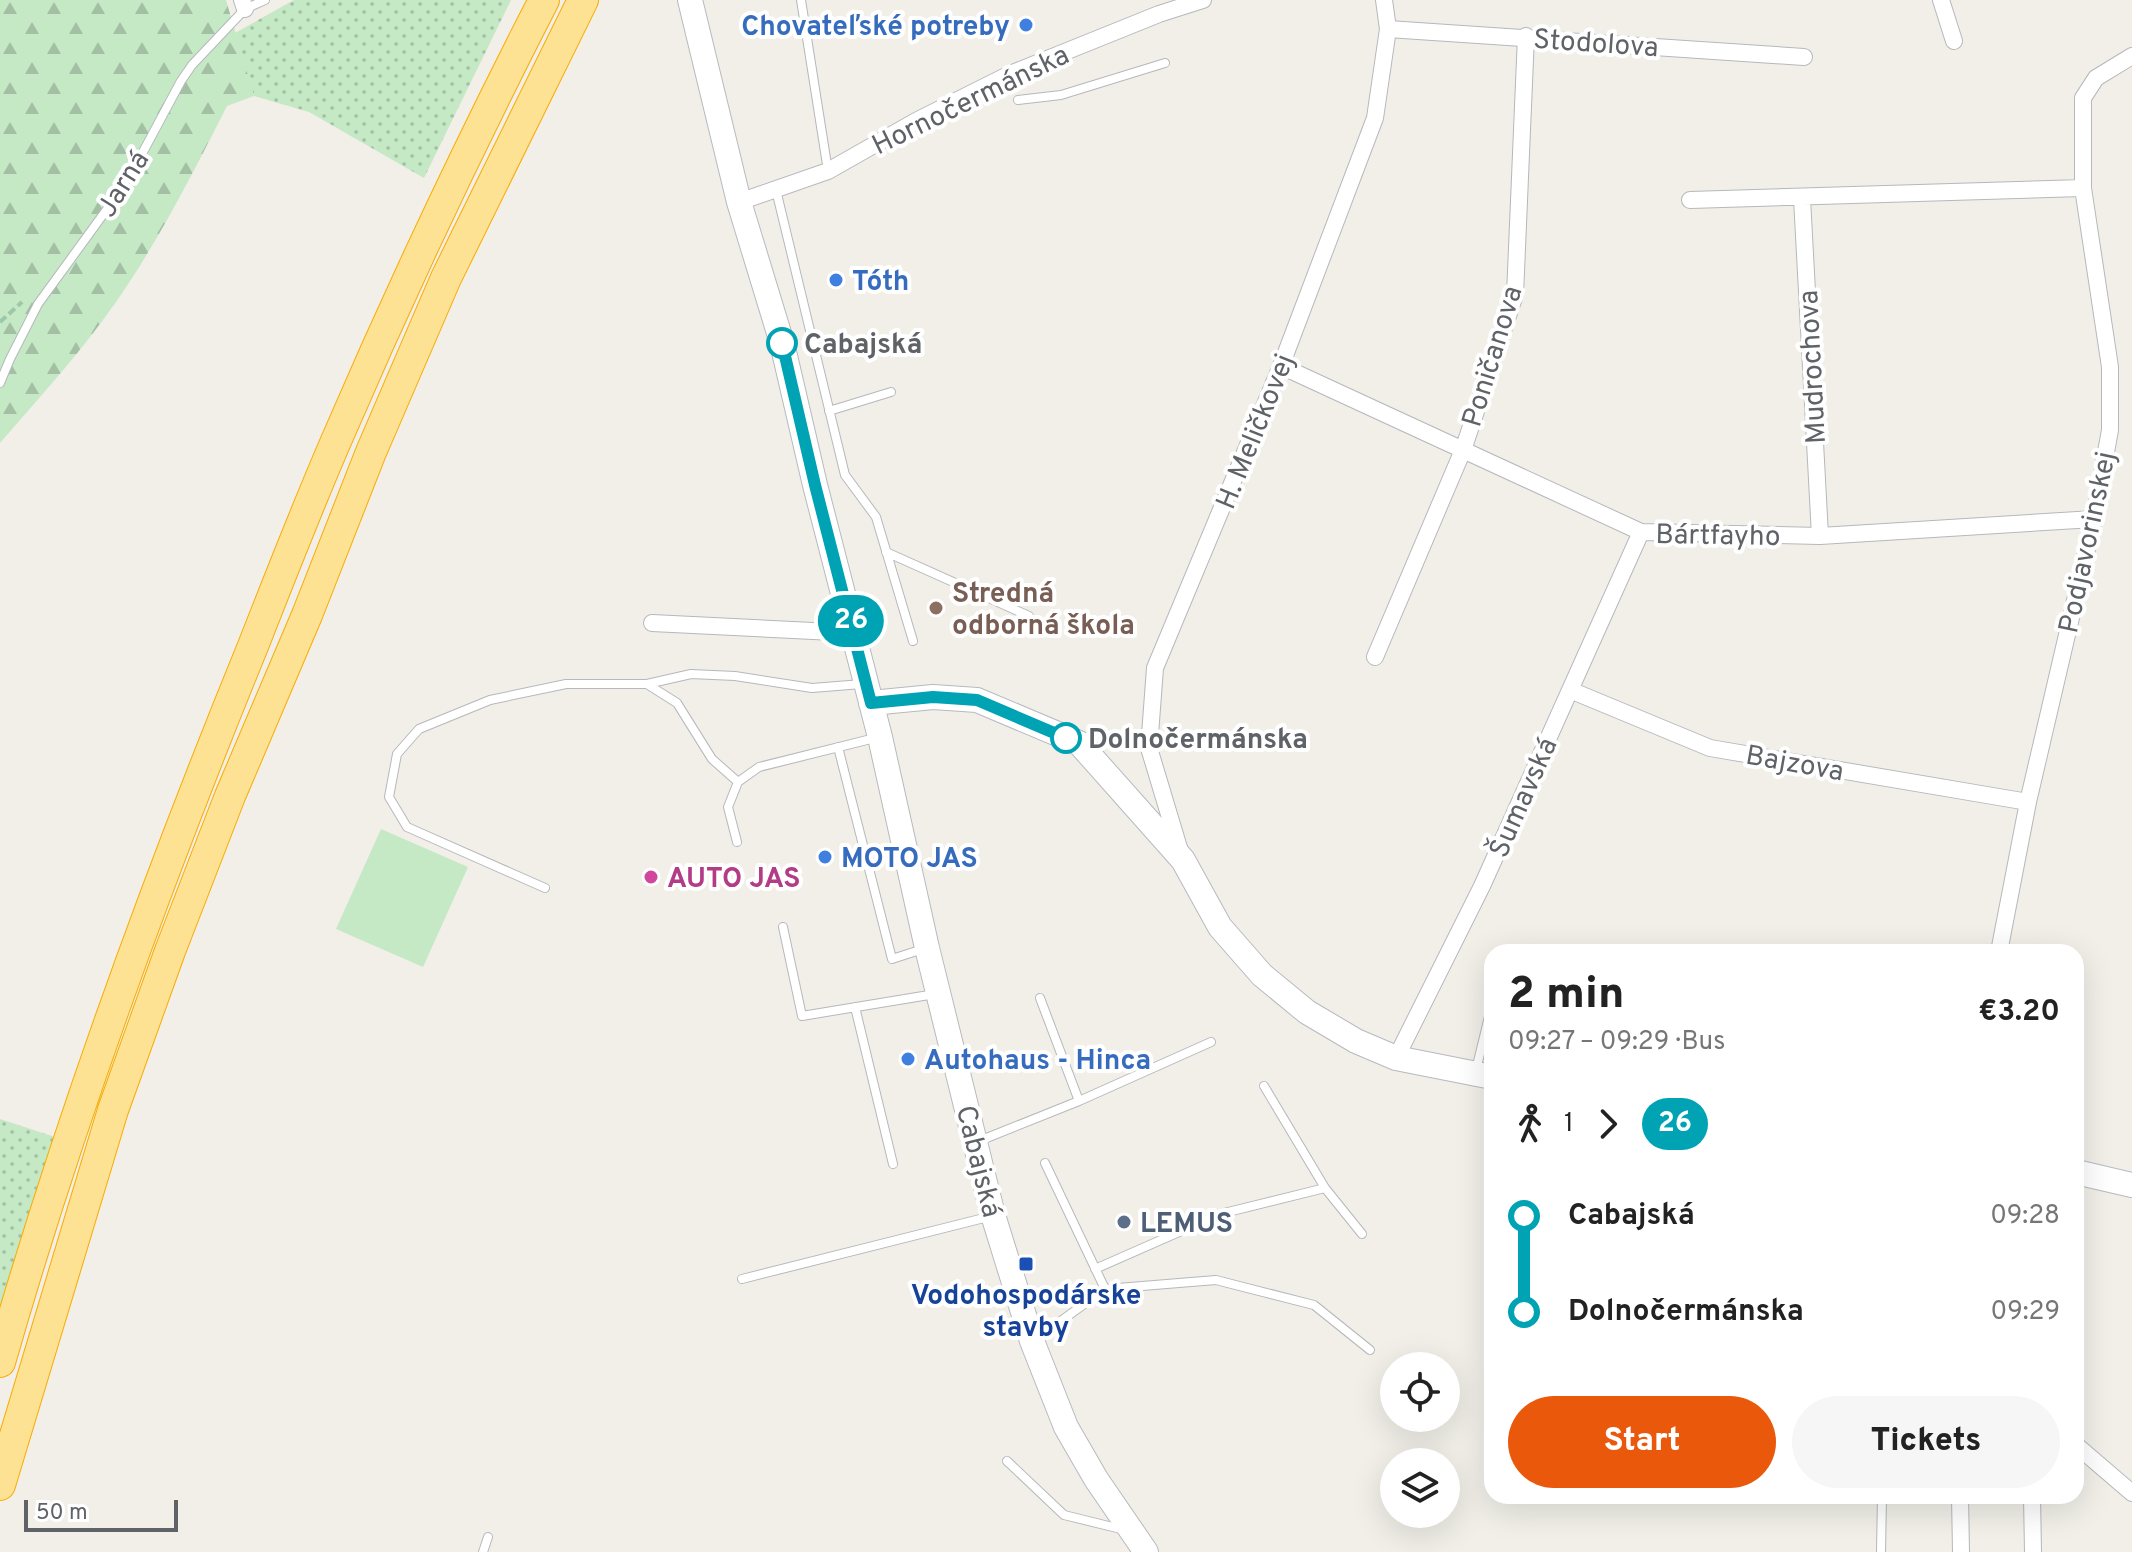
<!DOCTYPE html>
<meta charset="utf-8">
<style>
:root{--surface:#fff;--page:#f6f6f6;--text:#222;--muted:#767676;--accent:#ea580c}
body{margin:0;font-family:Overpass,sans-serif;background:var(--page);color:var(--text);height:100vh;display:flex;flex-direction:column;font-size:30px;white-space:nowrap}
*{box-sizing:border-box;margin:0}
p{font-size:26px;color:var(--muted)}
.icon{flex:none;width:44px;height:44px;fill:none;stroke:currentColor;stroke-width:2;stroke-linecap:round;stroke-linejoin:round}
.map{position:relative;flex:1;overflow:hidden}
.sheet{position:absolute;left:1484px;top:944px;width:600px;height:560px;display:flex;flex-direction:column;background:var(--surface);border-radius:24px;box-shadow:0 8px 32px #0002}
.sheet>*{flex:none}
.badge{padding:0 16px;border-radius:26px;font-size:28px;line-height:52px}
.tools{position:absolute;left:1380px;top:1352px;display:grid;gap:16px}
.tools a{display:grid;place-items:center;width:80px;height:80px;border-radius:50%;background:var(--surface);box-shadow:0 8px 32px #0002;font-size:40px}
.scale{position:absolute;left:24px;bottom:20px;width:154px;box-sizing:border-box;padding-left:8px;border:4px solid #5f6368;border-top:0;font-size:22px;line-height:28px;white-space:nowrap;color:#5f6368;-webkit-text-stroke:6px #fff;paint-order:stroke}
.map>.badge{position:absolute;translate:-50% -50%;box-shadow:0 0 0 4px #fff}
.legs{display:flex;align-items:center;gap:12px;height:88px;padding:0 24px;font-size:26px}
.legs p{margin-inline-start:auto}
.summary{display:flex;align-items:center;justify-content:space-between;height:136px;padding:0 24px}
h1{font-size:44px;font-weight:800;line-height:60px}
.action{display:flex;gap:16px;margin-top:auto;padding:16px 24px}
.action a{flex:1;height:92px;border-radius:48px;background:var(--accent);color:#fff;font-size:32px;font-weight:800;line-height:92px;text-align:center}
.action a+a{background:var(--page);color:var(--text)}
ul{padding:0 24px;list-style:none}
li{display:flex;align-items:center;gap:28px;height:96px;font-size:30px}
li i{display:grid;place-items:center;width:12px;height:100%;margin:0 10px;background:currentColor}
li i::after{content:'';width:20px;height:20px;margin:-10px;border:6px solid;border-radius:50%;background:var(--surface)}
li p{margin-inline-start:auto}
li:first-child i{background:linear-gradient(#0000 50%,currentColor 0)}
li:last-child i{background:linear-gradient(currentColor 50%,#0000 0)}
.map>svg:first-child{display:block}
.grass{fill:url(#grass-dots)}
.forest{fill:url(#forest-firs)}
.pitch{fill:#c5e8c5}
.lines{fill:none;stroke-linecap:round;stroke-linejoin:round}
.lane-casing{stroke:#b5b8bc;stroke-width:10}
.street-casing{stroke:#b5b8bc;stroke-width:18}
.secondary-casing{stroke:#b6babf;stroke-width:26}
.highway-casing{stroke:#f9ab00;stroke-width:32}
.path{stroke:#9cc7a9;stroke-width:4;stroke-dasharray:8 4;stroke-linecap:butt}
.lane{stroke:#fff;stroke-width:8}
.street{stroke:#fff;stroke-width:16}
.secondary{stroke:#fff;stroke-width:24}
.highway{stroke:#fde293;stroke-width:30}
.line-1-casing{stroke:#fff;stroke-width:18}
.line-1{stroke:#00a3b4;stroke-width:12}
.shop-dot{fill:#3f7fe0;stroke:#fff;stroke-width:3}
.stop-1-dot{fill:#fff;stroke:#00a3b4;stroke-width:4}
.education-dot{fill:#8d6e63;stroke:#fff;stroke-width:3}
.hotel-dot{fill:#d1479c;stroke:#fff;stroke-width:3}
.service-dot{fill:#5c6f8a;stroke:#fff;stroke-width:3}
.transit-dot{fill:#1a4fb4;stroke:#fff;stroke-width:3}
.labels{text-anchor:middle;stroke-width:8;stroke-linejoin:round;paint-order:stroke}
.shop-label{font-size:28px;font-weight:bold;fill:#366cbe;stroke:#fff;text-anchor:start}
.street-label{font-size:28px;fill:#5f6368;stroke:#fff}
.stop-label{font-size:28px;font-weight:bold;fill:#5f6368;stroke:#fff;text-anchor:start}
.education-label{font-size:28px;font-weight:bold;fill:#785e54;stroke:#fff;text-anchor:start}
.hotel-label{font-size:28px;font-weight:bold;fill:#b23c85;stroke:#fff;text-anchor:start}
.service-label{font-size:28px;font-weight:bold;fill:#4e5e75;stroke:#fff;text-anchor:start}
.transit-label{font-size:28px;font-weight:bold;fill:#164399;stroke:#fff}
</style>
<div class="map">
<svg width="2132" height="1552" viewBox="0 0 2132 1552">
<defs>
<pattern id="grass-dots" width="8" height="8" patternUnits="userSpaceOnUse" patternTransform="scale(2)"><rect width="8" height="8" fill="#c5e8c5"/><path d="M2 2h.1M6 6h.1" fill="none" stroke="#a3c0a4" stroke-width="1.8" stroke-linecap="round"/></pattern>
<pattern id="forest-firs" width="22" height="20" patternUnits="userSpaceOnUse" patternTransform="scale(2)"><rect width="22" height="20" fill="#c5e8c5"/><path d="M5 1l3.5 6h-7zM16 11l3.5 6h-7z" fill="#a3c0a4"/></pattern>
</defs>
<rect width="100%" height="100%" fill="#f1efe8"/>
<path class="grass" d="M294,0H511L424,178L309,112L254,96L235,33Z
M0,1119L55,1137L0,1318Z"/>
<path class="forest" d="M0,0H226L254,96L227,106C193,173 159,240 116,302C81,352 40,397 0,443Z"/>
<path class="pitch" d="M381,829L468,867L423,967L336,929Z"/>
<g class="lines">
<g class="lane-casing">
<path id="lane" d="M801,0L828,171
M1018,100L1061,95L1165,63
M776,190L845,475L876,517L913,641
M0,383L10,359L38,304L110,205L136,165L181,81L192,65L245,9L265,0
M829,411L891,392
M886,552L1029,616
M647,684L691,674L735,676L812,688L862,684
M838,747L892,959L923,949
M737,842L728,807L738,782L759,767L879,737
M545,888L407,827L389,797L397,754L419,729L490,700L566,684H647L677,703L712,759L738,782
M783,927L802,1016L935,994
M1040,998L1079,1101
M855,1007L893,1164
M1476,1070L1492,1004
M1264,1086L1325,1188
M979,1141L1079,1101L1211,1042
M1045,1163L1105,1289
M1095,1269L1220,1214L1325,1188L1362,1234
M742,1279L992,1216
M1036,1339L1105,1289L1216,1280L1314,1305L1370,1350
M1007,1461L1064,1515L1125,1530
M483,1552L488,1537
M1881,1552L1882,1496"/>
</g>
<g class="street-casing">
<path id="street" d="M242,0L245,9
M1941,0L1954,41
M1388,29L1804,57
M1802,198L1820,536
M1690,200L2083,188
M739,202L828,171L916,121L1010,74L1159,14L1203,0
M1281,366L1641,532L1820,536L2094,519
M652,623L854,633
M1375,657L1463,450L1515,295L1526,36
M1570,690L1710,748L2028,802
M1180,851L1149,748L1155,668L1281,366L1375,118L1388,29L1384,0
M1999,952L2028,802L2094,519L2110,430V367L2083,188V98L2096,78L2132,56
M1396,1058L1482,886L1641,532
M2076,1445L2132,1493
M1960,1496L1961,1552
M2032,1496L2033,1552"/>
</g>
<g class="secondary-casing">
<path id="secondary" d="M690,0L739,202L782,343L815,485L880,737L927,948L993,1215L1032,1341L1066,1427L1096,1479L1146,1552
M871,703L933,697L977,700L1079,743L1183,860L1220,927L1262,975L1307,1012L1356,1041L1396,1058L1492,1077
M2076,1172L2132,1185"/>
</g>
<g class="highway-casing">
<path id="highway" d="M0,1362C70,1118 157,881 253,646C280,577 307,508 336,441C400,292 470,144 544,0
M0,1485L113,1110L170,951L230,796L307,615L371,452L446,278L583,0"/>
</g>
<path class="path" d="M0,322L22,302"/>
<use href="#lane" class="lane"/>
<use href="#street" class="street"/>
<use href="#secondary" class="secondary"/>
<use href="#highway" class="highway"/>
</g>
<g class="lines">
<g class="line-1-casing">
<path id="line-1" d="M782,343L815,485L871,703L933,697L977,700L1066,738"/>
</g>
<use href="#line-1" class="line-1"/>
</g>
<g class="shop-dot">
<circle cx="1026" cy="25" r="8"/>
<circle cx="836" cy="280" r="8"/>
<circle cx="825" cy="857" r="8"/>
<circle cx="908" cy="1059" r="8"/>
</g>
<g class="stop-1-dot">
<circle cx="782" cy="343" r="14"/>
<circle cx="1066" cy="738" r="14"/>
</g>
<circle class="education-dot" cx="936" cy="608" r="8"/>
<circle class="hotel-dot" cx="651" cy="877" r="8"/>
<circle class="service-dot" cx="1124" cy="1222" r="8"/>
<rect class="transit-dot" x="1018" y="1256" width="16" height="16" rx="4"/>
<g class="labels">
<g class="shop-label">
<text x="1010" y="35" text-anchor="end">Chovateľské potreby</text>
<text x="852" y="290">Tóth</text>
<text x="841" y="867">MOTO JAS</text>
<text x="924" y="1069">Autohaus - Hinca</text>
</g>
<g class="street-label">
<text transform="translate(1596 42) rotate(4)" y="10">Stodolova</text>
<text transform="translate(970 99) rotate(-26)" y="10">Hornočermánska</text>
<text transform="translate(122 183) rotate(-58)" y="10">Jarná</text>
<text transform="translate(1491 356) rotate(-73)" y="10">Poničanova</text>
<text transform="translate(1811 367) rotate(-93)" y="10">Mudrochova</text>
<text transform="translate(1254 431) rotate(-68)" y="10">H. Meličkovej</text>
<text transform="translate(1718 534) rotate(1)" y="10">Bártfayho</text>
<text transform="translate(2086 542) rotate(-78)" y="10">Podjavorinskej</text>
<text transform="translate(1795 762) rotate(10)" y="10">Bajzova</text>
<text transform="translate(1522 797) rotate(-66)" y="10">Šumavská</text>
<text transform="translate(980 1161) rotate(76)" y="10">Cabajská</text>
</g>
<g class="stop-label">
<text x="804" y="353">Cabajská</text>
<text x="1088" y="748">Dolnočermánska</text>
</g>
<g class="education-label">
<text x="952" y="602">Stredná<tspan x="952" dy="32">odborná škola</tspan></text>
</g>
<g class="hotel-label">
<text x="667" y="887">AUTO JAS</text>
</g>
<g class="service-label">
<text x="1140" y="1232">LEMUS</text>
</g>
<g class="transit-label">
<text x="1026" y="1304">Vodohospodárske<tspan x="1026" dy="32">stavby</tspan></text>
</g>
</g>
</svg>
<div class="tools">
<a><svg class="icon" aria-label="locate" viewBox="0 0 24 24"><circle cx="12" cy="12" r="6"/><path d="M12 2v4M12 18v4M2 12h4M18 12h4"/></svg></a>
<a><svg class="icon" aria-label="layers" viewBox="0 0 24 24"><path d="M12 4l9 5-9 5-9-5zM3 14l9 5 9-5"/></svg></a>
</div>
<div class="scale">50 m</div>
<b class="badge" style="left:851px;top:621px;background:#00a3b4;color:#fff">26</b>
<section class="sheet">
<div class="summary"><div><h1>2 min</h1><p>09:27 – 09:29 · Bus</p></div><b>€3.20</b></div>
<div class="legs"><svg class="icon" aria-label="walk" viewBox="0 0 24 24"><circle cx="13" cy="4" r="2"/><path d="M13 8l-2 6 4 7M11 14l-3 7M7 12l3-4h3l4 4"/></svg>1<svg class="icon" aria-label="forward" viewBox="0 0 24 24"><path d="M9 5l7 7-7 7"/></svg><b class="badge" style="background:#00a3b4;color:#fff">26</b></div>
<ul>
<li><i style="color:#00a3b4"></i><b>Cabajská</b><p>09:28</p></li>
<li><i style="color:#00a3b4"></i><b>Dolnočermánska</b><p>09:29</p></li>
</ul>
<div class="action"><a>Start</a><a>Tickets</a></div>
</section>
</div>
